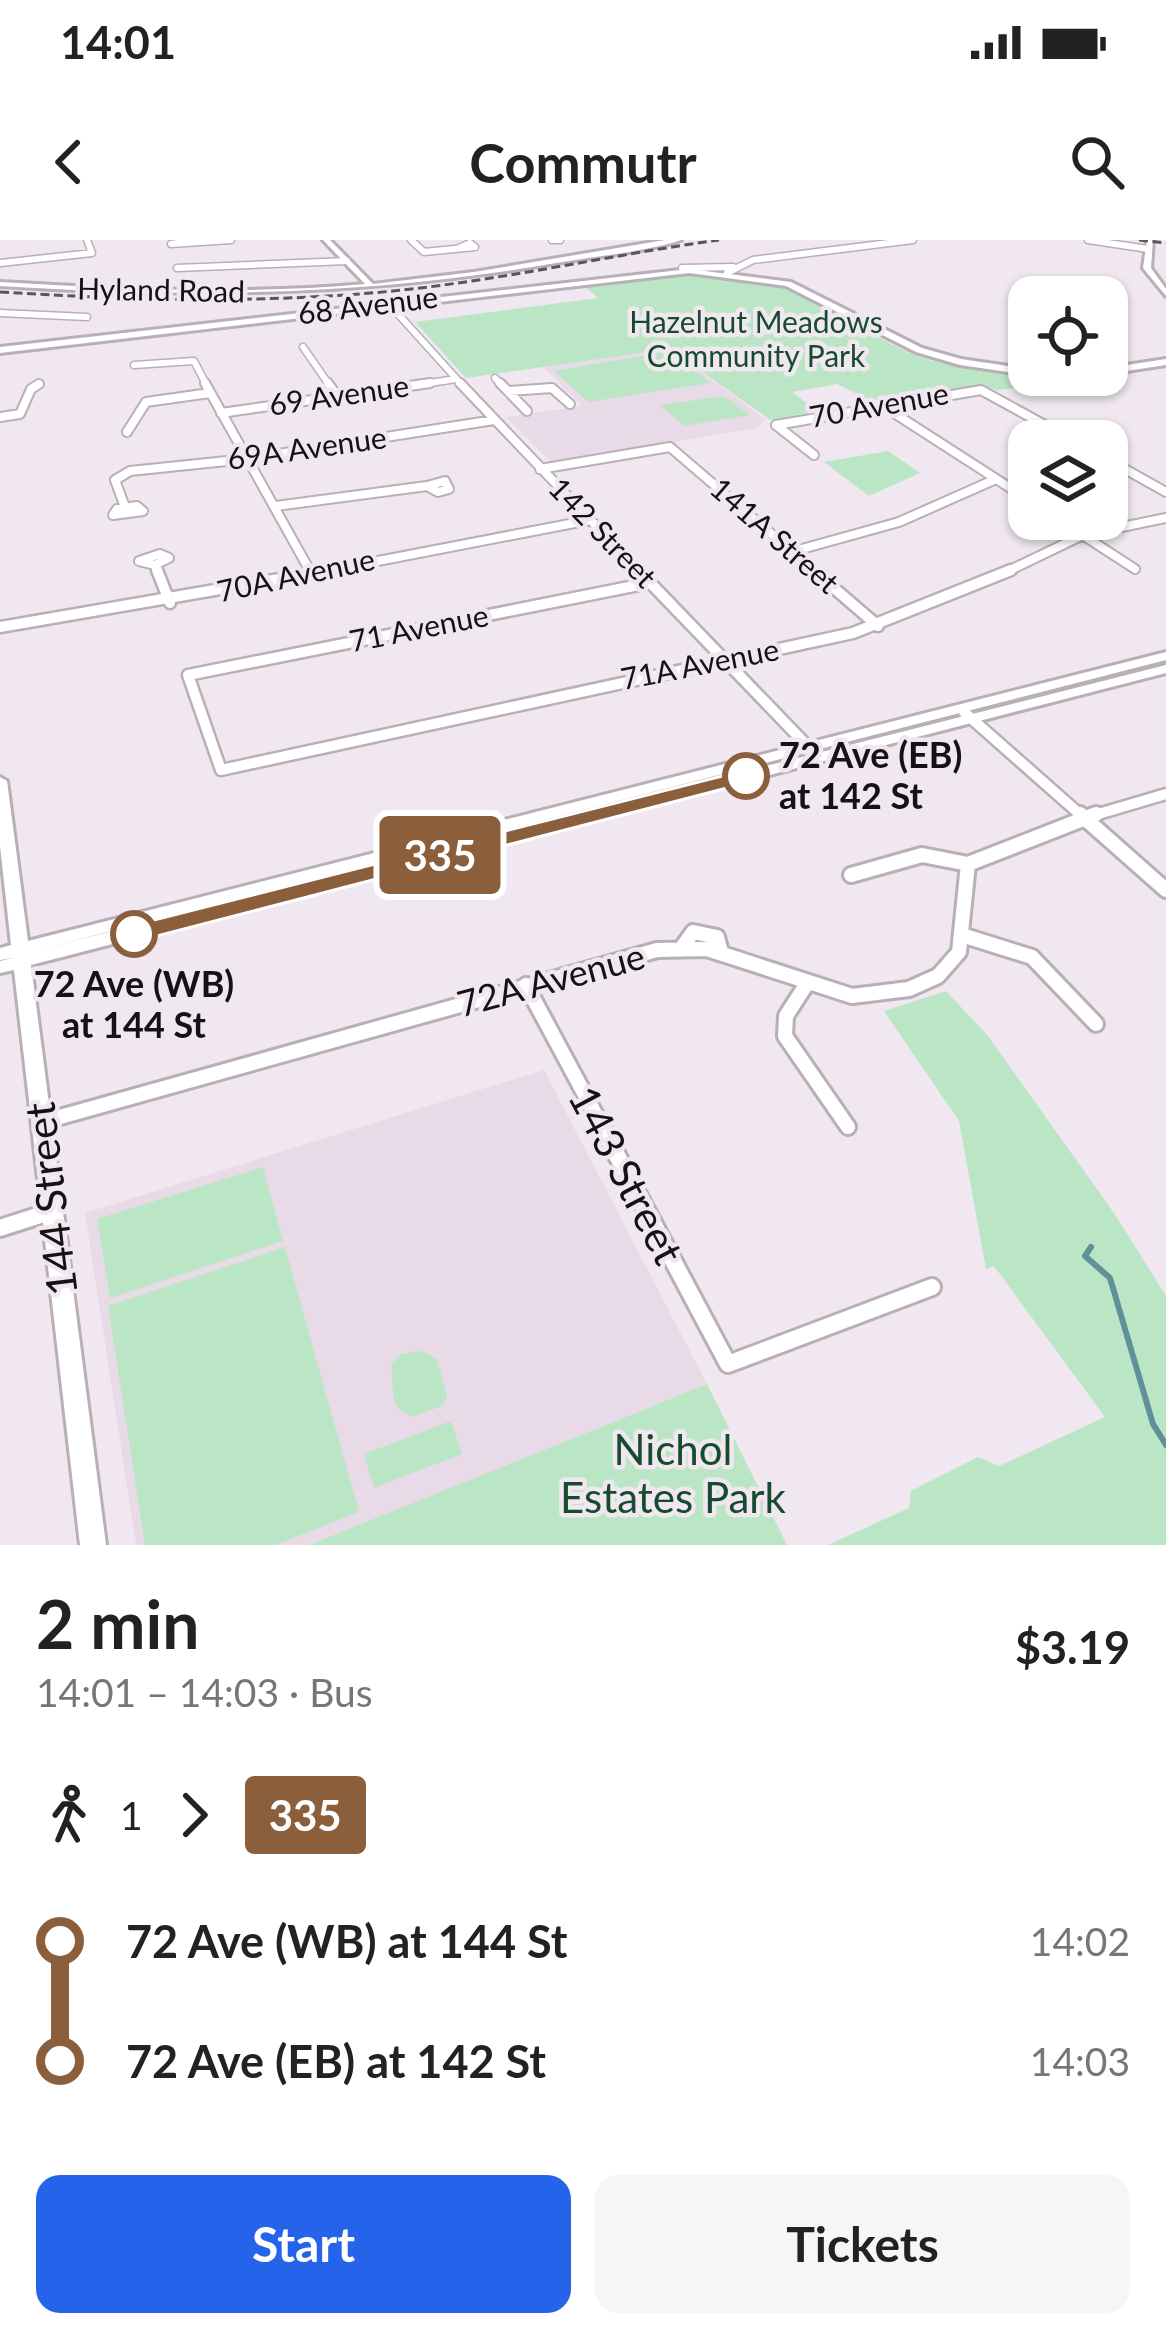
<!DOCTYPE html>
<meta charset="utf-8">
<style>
:root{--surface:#fff;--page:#f6f6f6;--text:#222;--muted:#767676;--accent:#2563eb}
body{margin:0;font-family:Lato,sans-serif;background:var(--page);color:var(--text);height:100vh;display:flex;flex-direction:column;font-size:45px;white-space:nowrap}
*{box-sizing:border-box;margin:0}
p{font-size:39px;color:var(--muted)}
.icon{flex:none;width:66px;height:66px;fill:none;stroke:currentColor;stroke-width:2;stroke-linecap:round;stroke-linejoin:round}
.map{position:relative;height:1305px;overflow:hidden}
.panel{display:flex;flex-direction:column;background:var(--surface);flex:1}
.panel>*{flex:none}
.badge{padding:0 24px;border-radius:9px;font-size:42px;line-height:78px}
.fabs{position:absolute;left:1008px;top:36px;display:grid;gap:24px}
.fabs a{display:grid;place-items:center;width:120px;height:120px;border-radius:24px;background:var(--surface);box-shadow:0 3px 9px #0004;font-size:60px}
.map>.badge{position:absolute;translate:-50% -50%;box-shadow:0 0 0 6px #fff}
.legs{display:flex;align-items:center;gap:18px;height:132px;padding:0 36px;font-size:39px}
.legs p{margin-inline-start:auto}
.summary{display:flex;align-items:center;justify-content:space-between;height:204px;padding:0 36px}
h1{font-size:66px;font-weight:700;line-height:90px}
.primary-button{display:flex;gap:24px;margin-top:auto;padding:24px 36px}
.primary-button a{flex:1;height:138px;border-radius:24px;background:var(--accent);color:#fff;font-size:48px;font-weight:700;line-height:138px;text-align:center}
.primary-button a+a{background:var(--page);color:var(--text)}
ul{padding:0 36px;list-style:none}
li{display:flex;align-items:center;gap:42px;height:120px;font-size:45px}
li i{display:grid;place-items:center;width:18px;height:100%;margin:0 15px;background:currentColor}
li i::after{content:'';width:30px;height:30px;margin:-15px;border:9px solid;border-radius:50%;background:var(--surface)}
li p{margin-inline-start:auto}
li:first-child i{background:linear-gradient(#0000 50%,currentColor 0)}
li:last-child i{background:linear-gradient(currentColor 50%,#0000 0)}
.status{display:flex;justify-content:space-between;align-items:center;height:84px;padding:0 60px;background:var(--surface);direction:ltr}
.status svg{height:33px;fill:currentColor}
header{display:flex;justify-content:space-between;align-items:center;height:156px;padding:0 36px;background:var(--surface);font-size:54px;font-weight:700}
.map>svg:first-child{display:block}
.built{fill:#e9dae8}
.green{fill:#bbe6c6}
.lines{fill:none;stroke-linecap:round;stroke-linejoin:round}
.stream{stroke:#619198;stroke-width:6}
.street-far4-casing{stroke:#b8afb7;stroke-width:9}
.street-far3-casing{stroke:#b8afb7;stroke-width:12}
.street-far2-casing{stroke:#b8afb7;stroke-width:15}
.street-far1-casing{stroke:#b8afb7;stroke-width:20}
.street-casing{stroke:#b8afb7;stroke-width:22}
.secondary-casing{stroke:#b8afb7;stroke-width:6}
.street-far4{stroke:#fff;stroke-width:6}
.street-far3{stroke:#fff;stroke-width:8}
.street-far2{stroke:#fff;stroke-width:10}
.street-far1{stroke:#fff;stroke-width:14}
.street{stroke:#fff;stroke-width:16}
.secondary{fill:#fff;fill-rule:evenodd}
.rail{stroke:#5a555a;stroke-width:3;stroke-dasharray:9 4.5;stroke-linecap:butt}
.line-1{fill:#8b5e3c;stroke:#fff;stroke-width:3}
.stop-1-dot{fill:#fff;stroke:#8b5e3c;stroke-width:6}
.labels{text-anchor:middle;stroke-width:9;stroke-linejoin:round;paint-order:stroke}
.far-street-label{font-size:30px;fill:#151214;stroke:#f0e7f0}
.far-park-label{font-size:30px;fill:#164c2b;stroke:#f0e7f0}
.stop-label{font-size:36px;font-weight:bold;fill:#151214;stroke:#f0e7f0;text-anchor:start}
.street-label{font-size:36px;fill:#151214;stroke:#f0e7f0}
.near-street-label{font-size:42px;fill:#151214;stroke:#f0e7f0}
.near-park-label{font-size:42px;fill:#164c2b;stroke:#f0e7f0}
</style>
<div class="status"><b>14:01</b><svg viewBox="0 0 49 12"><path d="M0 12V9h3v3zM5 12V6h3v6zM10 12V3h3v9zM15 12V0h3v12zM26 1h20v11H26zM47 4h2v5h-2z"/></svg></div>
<header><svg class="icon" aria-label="back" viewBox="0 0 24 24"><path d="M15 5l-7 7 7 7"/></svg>Commutr<svg class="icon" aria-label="search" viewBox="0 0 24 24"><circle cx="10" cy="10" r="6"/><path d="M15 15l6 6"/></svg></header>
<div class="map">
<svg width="1166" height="1305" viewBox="0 0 1166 1305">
<rect width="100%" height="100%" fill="#f0e7f0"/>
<path class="built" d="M670,109L765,179L757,188L551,222L506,177L582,166L543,127Z
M544,830L707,1144L309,1305H136L85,973Z"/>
<path class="green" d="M658,35C703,34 752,34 795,52C841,70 879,104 927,119C975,133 1027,129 1072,140L997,150L983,145L875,163L837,144L792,152L817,171L770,180L670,109L466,138L415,82L598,58L582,44Z
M669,111L711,143L588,162L554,131Z
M724,156L750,175L684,186L660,165Z
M888,211L920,233L869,256L824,222Z
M946,751L988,796L1116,976L1166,1056V1305H828L909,1268L911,1251L978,1217L999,1226L1105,1177L994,1026L986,1029L959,881L884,771Z
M263,927L283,1001L110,1058L97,979Z
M285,1007L359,1272L275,1305H145L108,1066Z
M421,1111L437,1119L447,1157L442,1166L412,1177C386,1166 395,1147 391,1124L401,1114Z
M707,1144L787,1305H309Z
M451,1181L462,1214L374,1248L364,1214Z"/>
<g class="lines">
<path class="stream" d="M1091,1007L1085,1016L1110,1038L1153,1184L1166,1205"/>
<g class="street-far4-casing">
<path id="street-far4" d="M194,0L171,4L231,0
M411,0L424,12L475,7L470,3L459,8
M552,0H560
M1088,0L1148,9
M0,23L92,13L87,0
M177,28L347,21
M682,28L733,27
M727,33L753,20L913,0
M389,64L463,146
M0,73L87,77
M303,107L330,146
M134,125L194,121L207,146
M495,138L502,146
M410,146L456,139"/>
</g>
<g class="street-far3-casing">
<path id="street-far3" d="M205,143L310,331
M328,143L337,156
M460,143L641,333
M500,143L527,171
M509,151L552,148L570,164
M883,166L1029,260
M221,173L430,143
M0,177L20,174L31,149L39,144
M776,185L981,150L1074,201
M776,185L814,215
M127,192L146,162L210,153
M1107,219L1166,252
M540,229L670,207L817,333
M445,241L449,249L438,252L427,246Z
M137,266L143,271L113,275L117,269Z
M276,266L427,246
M125,267L115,240L130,231L246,219L494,180
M1058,279L1135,329
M791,312L899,282L996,239
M160,314L169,318L155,325L139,321Z
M155,325L158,333
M316,333L590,280
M1004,333L1083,295L1166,278"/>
</g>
<g class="street-far2-casing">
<path id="street-far2" d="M157,330L170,363
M638,330L819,518
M813,330L878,386
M649,343L188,435L221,530L853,393L1011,330
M0,387L331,330
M964,472L1083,577
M1088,577L1166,554"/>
</g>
<g class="street-far1-casing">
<path id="street-far1" d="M1080,574L1166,650
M851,635L922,615L968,624
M965,696L1032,717L1096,784
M683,706L693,692L717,697L721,712
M526,745L606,894
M804,748L786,776L785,796L848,887
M42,882L657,710L707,709L852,756L909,749L938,736L959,712L968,624L1096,574"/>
</g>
<g class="street-casing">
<path id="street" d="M604,891L728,1124L932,1047
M0,988L53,971"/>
</g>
<g class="secondary-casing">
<path id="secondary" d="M323,0H330L373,44L474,32L665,0H681C646,12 595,16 556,23C367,56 191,58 0,46V42C121,49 244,55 365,44Z
M1147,0H1153L1151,28L1166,49V56L1143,28Z
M689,29L791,42L922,108L961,119L1029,129V135L960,125L916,112L786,46L689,33L0,113V107Z
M1166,119V125L1107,134V128Z
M1166,412V420L30,712L1166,425V433L31,725L106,1305H80L14,730L0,733V721L13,718L0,720V708L11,705L0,606V537L7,541L28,701Z"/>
</g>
<use href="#street-far4" class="street-far4"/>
<use href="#street-far3" class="street-far3"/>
<use href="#street-far2" class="street-far2"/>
<use href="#street-far1" class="street-far1"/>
<use href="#street" class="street"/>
<use href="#secondary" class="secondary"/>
<path class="rail" d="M1139,0L1166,3
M0,52C131,60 262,64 393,51C503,40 610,15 719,0"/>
</g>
<path class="line-1" d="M746,530L754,532V541L134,702L122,694L134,685Z"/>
<g class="stop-1-dot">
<circle cx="746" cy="536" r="21"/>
<circle cx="134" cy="694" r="21"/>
</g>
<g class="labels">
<g class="far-street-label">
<text transform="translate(161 51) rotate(1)" y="10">Hyland Road</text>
<text transform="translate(368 66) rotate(-7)" y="10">68 Avenue</text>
<text transform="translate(339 156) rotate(-8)" y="10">69 Avenue</text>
<text transform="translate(879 166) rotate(-10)" y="10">70 Avenue</text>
<text transform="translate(307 209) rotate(-8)" y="10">69A Avenue</text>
<text transform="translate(602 293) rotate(46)" y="10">142 Street</text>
<text transform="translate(774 296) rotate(41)" y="10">141A Street</text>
<text transform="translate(296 336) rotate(-12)" y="10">70A Avenue</text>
<text transform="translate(419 389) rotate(-11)" y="10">71 Avenue</text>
<text transform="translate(700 425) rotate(-11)" y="10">71A Avenue</text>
</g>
<g class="far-park-label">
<text x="756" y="93">Hazelnut Meadows<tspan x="756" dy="34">Community Park</tspan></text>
</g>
<g class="stop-label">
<text x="779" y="528">72 Ave (EB)<tspan x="779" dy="41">at 142 St</tspan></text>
<text x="134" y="757" text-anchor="middle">72 Ave (WB)<tspan x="134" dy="41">at 144 St</tspan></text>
</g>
<g class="street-label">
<text transform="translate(551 740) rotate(-15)" y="13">72A Avenue</text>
</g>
<g class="near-street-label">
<text transform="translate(626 935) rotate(62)" y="15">143 Street</text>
<text transform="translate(51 959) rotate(-97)" y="15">144 Street</text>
</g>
<g class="near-park-label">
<text x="673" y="1225">Nichol<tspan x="673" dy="48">Estates Park</tspan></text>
</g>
</g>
</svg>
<div class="fabs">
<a><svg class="icon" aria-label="locate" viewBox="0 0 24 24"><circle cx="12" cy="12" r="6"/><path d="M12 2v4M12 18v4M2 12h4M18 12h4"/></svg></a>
<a><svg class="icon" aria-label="layers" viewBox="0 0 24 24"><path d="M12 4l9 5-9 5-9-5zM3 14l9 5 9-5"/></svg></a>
</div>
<b class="badge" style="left:440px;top:615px;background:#8b5e3c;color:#fff">335</b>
</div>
<section class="panel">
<div class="summary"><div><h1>2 min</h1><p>14:01 – 14:03 · Bus</p></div><b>$3.19</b></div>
<div class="legs"><svg class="icon" aria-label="walk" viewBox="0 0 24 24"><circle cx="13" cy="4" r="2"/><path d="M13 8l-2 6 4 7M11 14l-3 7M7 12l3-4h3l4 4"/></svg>1<svg class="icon" aria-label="forward" viewBox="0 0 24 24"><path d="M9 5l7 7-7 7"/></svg><b class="badge" style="background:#8b5e3c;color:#fff">335</b></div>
<ul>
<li><i style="color:#8b5e3c"></i><b>72 Ave (WB) at 144 St</b><p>14:02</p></li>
<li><i style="color:#8b5e3c"></i><b>72 Ave (EB) at 142 St</b><p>14:03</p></li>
</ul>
<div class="primary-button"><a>Start</a><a>Tickets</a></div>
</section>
